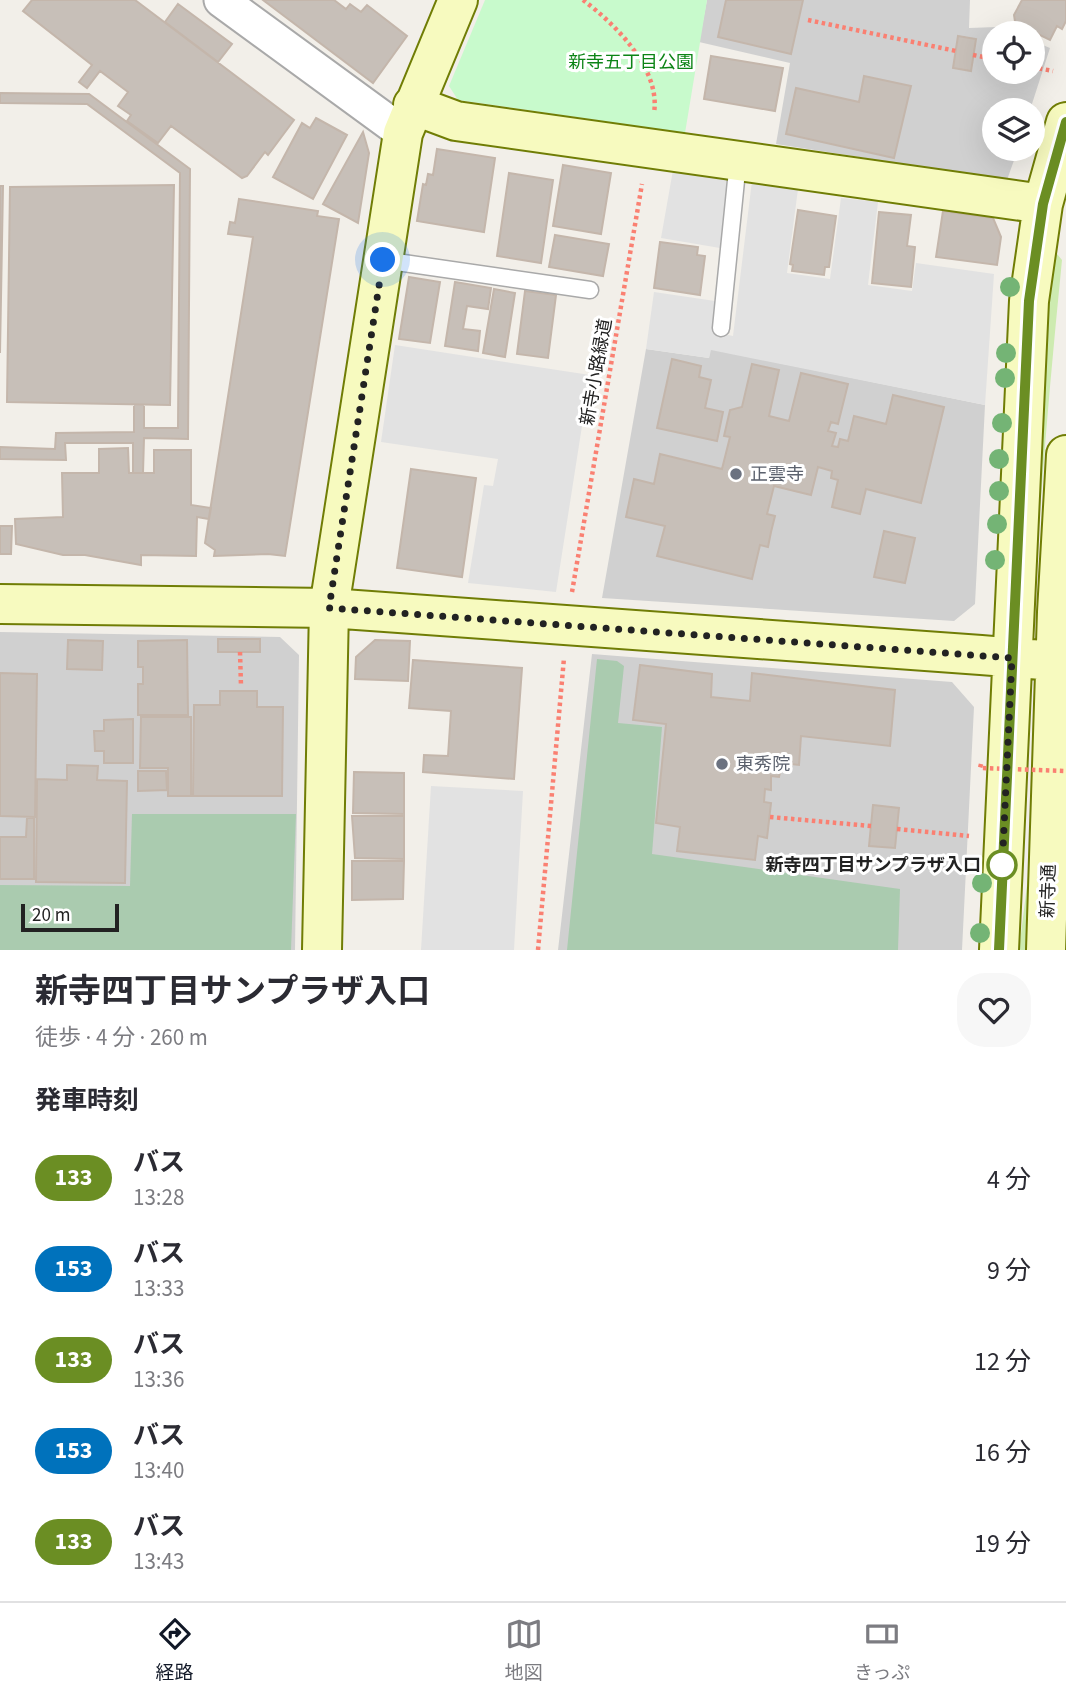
<!DOCTYPE html>
<html lang="ja">
<meta charset="utf-8">
<style>
:root{--surface:#fff;--page:#f7f7f7;--text:#2b2b33;--muted:#7c7c81;--line:#e1e1e2;--accent:#111827}
body{margin:0;font-family:"Source Sans 3","Noto Sans JP",sans-serif;background:var(--page);color:var(--text);height:100vh;display:flex;flex-direction:column;font-size:26px;white-space:nowrap}
*{box-sizing:border-box;margin:0}
p{font-size:23px;color:var(--muted)}
.icon{flex:none;width:38px;height:38px;fill:none;stroke:currentColor;stroke-width:2;stroke-linecap:round;stroke-linejoin:round}
.map{position:relative;height:950px;overflow:hidden}
.side{display:flex;flex-direction:column;background:var(--surface);flex:1}
.side>*{flex:none}
.badge{padding:0 14px;border-radius:23px;font-size:24px;line-height:46px}
.tools{position:absolute;left:982px;top:21px;display:grid;gap:14px}
.tools a{display:grid;place-items:center;width:63px;height:63px;border-radius:50%;background:var(--surface);box-shadow:0 7px 28px #0002;font-size:35px}
.scale{position:absolute;left:21px;bottom:18px;width:98px;box-sizing:border-box;padding-left:7px;border:4px solid #222;border-top:0;font-size:19px;line-height:24px;white-space:nowrap;color:#222;-webkit-text-stroke:5px #fff;paint-order:stroke}
.you{position:absolute;width:35px;height:35px;margin:-18px;border:5px solid #fff;border-radius:50%;background:#1a73e8;box-shadow:0 0 0 10px #1a73e833}
.map>.badge{position:absolute;translate:-50% -50%;box-shadow:0 0 0 4px #fff}
h2{padding:0 35px;font-size:26px;line-height:63px}
.round{display:grid;place-items:center;flex:none;width:74px;height:74px;border-radius:28px;background:var(--page)}
.head{display:flex;align-items:center;justify-content:space-between;height:119px;padding:0 35px}
h1{font-size:33px;font-weight:700;line-height:52px}
ul{padding:0;list-style:none}
li{display:flex;align-items:center;gap:21px;height:91px;padding:0 35px}
li div{flex:1}
li b{display:block;font-size:26px}
li em{font-style:normal}
li .badge{min-width:77px;font-weight:700;text-align:center}
.tab-bar{display:flex;justify-content:space-around;align-items:center;height:98px;border-top:2px solid var(--line);background:var(--surface);font-size:19px;color:var(--muted)}
.tab-bar a{display:grid;justify-items:center;gap:4px}
.tab-bar .current{color:var(--accent)}
.map>svg:first-child{display:block}
.religious{fill:#d0d0d0}
.grass{fill:#cdebb0}
.cemetery{fill:#aacbaf}
.park{fill:#c8facc}
.parking{fill:#e2e2e2}
.building{fill:#c7bfb8;stroke:#c4b6ab;stroke-width:2}
.lines{fill:none;stroke-linecap:round;stroke-linejoin:round}
.lane-casing{stroke:#a9a9a9;stroke-width:19}
.street-casing{stroke:#a9a9a9;stroke-width:37}
.secondary-casing{stroke:#707d05;stroke-width:42}
.path{stroke:#fa8072;stroke-width:4.5;stroke-dasharray:3.5 3.5;stroke-linecap:butt}
.lane{stroke:#fff;stroke-width:16}
.street{stroke:#fff;stroke-width:33}
.secondary{stroke:#f7fabf;stroke-width:38}
.path-bridge{stroke:#fa8072;stroke-width:4.5;stroke-dasharray:3.5 3.5;stroke-linecap:butt}
.tree{fill:#74b475}
.line-casing{stroke:#fff;stroke-width:16}
.line{stroke:#6b8e23;stroke-width:10}
.walk{stroke:#222;stroke-width:7;stroke-dasharray:0 12.6}
.worship-dot{fill:#6b7280;stroke:#fff;stroke-width:2.5}
.stop-dot{fill:#fff;stroke:#6b8e23;stroke-width:3.5}
.labels{text-anchor:middle;stroke-width:6;stroke-linejoin:round;paint-order:stroke}
.park-label{font-size:18px;fill:#0c8416;stroke:#fff}
.street-label{font-size:18px;fill:#222;stroke:#fff}
.worship-label{font-size:18px;fill:#5b616d;stroke:#fff;text-anchor:start}
.stop-label{font-size:18px;font-weight:bold;fill:#222;stroke:#fff;text-anchor:end}
</style>
<div class="map">
<svg width="1066" height="950" viewBox="0 0 1066 950">
<rect width="100%" height="100%" fill="#f2efe9"/>
<path class="religious" d="M707,0H970L969,28L997,27L1012,33H994V72H1032L1033,41L1050,48L1030,110H994V149H1018L1007,180L776,144L790,63L699,42Z
M646,349L709,358L710,349L985,405L975,604L954,621L602,598Z
M0,632L280,637L299,655L295,950H0Z
M592,654L952,682L974,707L962,950H558Z"/>
<path class="grass" d="M1057,254L1062,260C1051,371 1041,481 1035,592L1045,335L1053,259Z
M1036,710L1028,950H1019L1028,877Z"/>
<path class="cemetery" d="M597,659L617,661L624,666L618,723L662,727L652,854L900,889L898,950H567Z
M132,814H296L291,950H0V885L130,886Z"/>
<path class="park" d="M485,0H707L685,133L458,100L449,86Z"/>
<path class="parking" d="M673,170L727,179L720,248L661,238Z
M752,181L798,189L787,273L830,279L841,198L878,202L868,285L912,291L916,263L994,274L985,405L711,350L709,358L646,349L654,292L715,301L713,332L733,336Z
M395,345L590,375L556,592L468,583L484,485L493,486L498,459L381,442Z
M431,786L523,791L514,950H421Z"/>
<path class="building" d="M32,0H135L294,120L268,155L265,152L247,176L242,178L171,126L158,143L127,121L131,115L118,106L128,92L100,71L87,88L79,82L92,65L23,11Z
M263,0H334L346,9L350,4L361,12L367,5L407,36L373,83Z
M726,0H803L791,54L718,37Z
M1022,0H1066V21L1062,29L1057,26L1050,40L1038,34L1035,38L1032,33L1016,28L1014,15Z
M178,4L232,44L218,62L165,22Z
M958,36L976,39L971,71L953,68Z
M711,56L783,68L775,111L704,99Z
M864,76L911,86L894,158L786,134L796,88L859,102Z
M0,93L89,94L190,169L188,439L144,438L143,473H133V443H65L66,460L0,459V447L55,449L56,433L134,432V405H144V428H178L180,173L87,104L0,103Z
M316,118L347,135L313,199L273,177L302,123L310,128Z
M363,132L369,153L358,223L323,204Z
M437,149L495,158L484,232L417,221L423,184L426,185L428,174L433,175Z
M563,165L611,173L601,234L553,226Z
M509,173L553,180L541,263L497,256Z
M174,185L170,405L7,402L10,187Z
M0,186H3L0,353Z
M239,199L318,211L317,216L339,219L285,556L268,554L214,556L215,550L205,543L253,237L228,234L230,222L235,223Z
M798,210L836,216L829,267H825L824,275L792,271L793,265L790,264Z
M943,211L993,218L1001,237L997,265L936,257Z
M879,212L911,215L907,246L915,247L911,287L872,283Z
M555,235L609,244L603,276L549,267Z
M660,242L698,247L697,255L705,256L700,295L654,288Z
M409,277L440,282L430,343L399,339Z
M455,282L491,288L488,309L467,306L463,329L480,331L478,351L445,346Z
M494,289L515,293L505,357L483,353Z
M525,291L556,295L548,358L517,354Z
M672,359L701,366L699,377L711,380L705,408L723,412L717,441L657,428Z
M752,364L779,370L769,416L789,421L801,373L848,384L838,424L831,422L828,431L836,433L832,446L838,447L840,439L848,441L854,416L886,424L893,395L944,407L921,503L866,489L860,514L832,507L838,480L831,478L832,471L818,467L811,495L774,486L767,514L775,516L771,532L768,547L760,545L752,579L657,556L665,526L626,517L634,479L654,484L660,454L722,469L730,437L724,436L730,410L742,407Z
M128,448L129,473H154V450H191V505L211,508L209,519L197,517L196,556L141,555V565L85,555H63L16,544L15,519L63,517L62,473H99V449Z
M411,469L476,478L462,577L397,568Z
M0,526H12L11,554H0Z
M884,531L915,538L905,583L874,577Z
M218,639H260V652H218Z
M68,640L103,641L102,670L67,669Z
M187,640L188,715H138V684H143V667H138V641Z
M375,640L410,641L408,681L355,679L356,657Z
M413,660L522,668L514,779L423,772L424,755L448,756L451,711L409,708Z
M640,665L712,674L711,697L750,701L752,673L895,690L890,746L801,736L799,765L782,763L779,777L771,776V790L765,789L764,802L771,803L767,838L758,836L755,860L677,851L680,827L656,823L666,724L633,720Z
M0,673L37,674L35,817L0,816Z
M220,691H257V707H283L282,796H193L194,705H220Z
M141,717H191V796H168V768H140Z
M133,719V763H104V751H95L94,731H104V720Z
M67,765L98,766L97,780L127,781L125,883L36,882L37,779L67,780Z
M138,771H166L167,790L138,791Z
M354,772L404,773V814L353,813Z
M873,805L899,808L895,848L869,846Z
M352,816H404V859L355,858Z
M27,818H34V879H0V837H26Z
M352,861H404L403,899L352,900Z"/>
<g class="lines">
<g class="lane-casing">
<path id="lane" d="M383,260L590,290
M721,328L738,161"/>
</g>
<g class="street-casing">
<path id="street" d="M221,0L403,133"/>
</g>
<g class="secondary-casing">
<path id="secondary" d="M413,105L456,121L1043,204
M0,604L329,608L981,655L1055,661L1066,666
M322,950L329,608L403,133L458,0
M999,950L1029,301L1043,204L1066,122
M1046,950L1057,612L1066,455"/>
</g>
<path class="path" d="M583,0C615,24 661,69 654,113
M808,20L956,51
M973,55L994,59
M1032,67L1053,71
M572,592L642,184
M240,652L241,686
M770,817L871,826
M897,829L969,836
M538,950L564,658"/>
<use href="#lane" class="lane"/>
<use href="#street" class="street"/>
<use href="#secondary" class="secondary"/>
<path class="path-bridge" d="M981,764L980,768L1066,771"/>
</g>
<g class="tree">
<circle cx="1010" cy="287" r="10"/>
<circle cx="1006" cy="353" r="10"/>
<circle cx="1005" cy="378" r="10"/>
<circle cx="1002" cy="423" r="10"/>
<circle cx="999" cy="459" r="10"/>
<circle cx="999" cy="491" r="10"/>
<circle cx="997" cy="524" r="10"/>
<circle cx="995" cy="560" r="10"/>
<circle cx="982" cy="883" r="10"/>
<circle cx="980" cy="933" r="10"/>
</g>
<g class="lines">
<g class="line-casing">
<path id="line" d="M999,950L1029,301L1043,204L1066,122"/>
</g>
<use href="#line" class="line"/>
<path class="walk" d="M383,260L329,608L1012,658L1002,870V865"/>
</g>
<g class="worship-dot">
<circle cx="736" cy="474" r="7"/>
<circle cx="722" cy="764" r="7"/>
</g>
<circle class="stop-dot" cx="1002" cy="865" r="14"/>
<g class="labels">
<g class="park-label">
<text x="631" y="68">新寺五丁目公園</text>
</g>
<g class="street-label">
<text transform="translate(596 372) rotate(-80)" y="6">新寺小路緑道</text>
<text transform="translate(1048 891) rotate(-88)" y="6">新寺通</text>
</g>
<g class="worship-label">
<text x="750" y="480">正雲寺</text>
<text x="736" y="770">東秀院</text>
</g>
<g class="stop-label">
<text x="981" y="871">新寺四丁目サンプラザ入口</text>
</g>
</g>
</svg>
<div class="tools">
<a><svg class="icon" aria-label="locate" viewBox="0 0 24 24"><circle cx="12" cy="12" r="6"/><path d="M12 2v4M12 18v4M2 12h4M18 12h4"/></svg></a>
<a><svg class="icon" aria-label="layers" viewBox="0 0 24 24"><path d="M12 4l9 5-9 5-9-5zM3 14l9 5 9-5"/></svg></a>
</div>
<div class="scale">20 m</div>
<div class="you" style="left:383px;top:260px"></div>
</div>
<section class="side">
<div class="head"><div><h1>新寺四丁目サンプラザ入口</h1><p>徒歩 · 4 分 · 260 m</p></div><a class="round"><svg class="icon" aria-label="heart" viewBox="0 0 24 24"><path d="M12 20l-8-8c-3-5 5-10 8-4 3-6 11-1 8 4z"/></svg></a></div>
<h2>発車時刻</h2>
<ul>
<li><span class="badge" style="background:#6b8e23;color:#fff">133</span><div><b>バス</b><p>13:28</p></div><em>4 分</em></li>
<li><span class="badge" style="background:#0072bc;color:#fff">153</span><div><b>バス</b><p>13:33</p></div><em>9 分</em></li>
<li><span class="badge" style="background:#6b8e23;color:#fff">133</span><div><b>バス</b><p>13:36</p></div><em>12 分</em></li>
<li><span class="badge" style="background:#0072bc;color:#fff">153</span><div><b>バス</b><p>13:40</p></div><em>16 分</em></li>
<li><span class="badge" style="background:#6b8e23;color:#fff">133</span><div><b>バス</b><p>13:43</p></div><em>19 分</em></li>
</ul>
</section>
<nav class="tab-bar">
<a class="current"><svg class="icon" aria-label="directions" viewBox="0 0 24 24"><path d="M12 3l9 9-9 9-9-9zM9 14v-3h6M13 9l2 2-2 2"/></svg>経路</a>
<a><svg class="icon" aria-label="map" viewBox="0 0 24 24"><path d="M3 6l6-2 6 2 6-2v14l-6 2-6-2-6 2zM9 4v14M15 6v14"/></svg>地図</a>
<a><svg class="icon" aria-label="tickets" viewBox="0 0 24 24"><path d="M3 7h18v10H3zM15 7v10"/></svg>きっぷ</a>
</nav>
